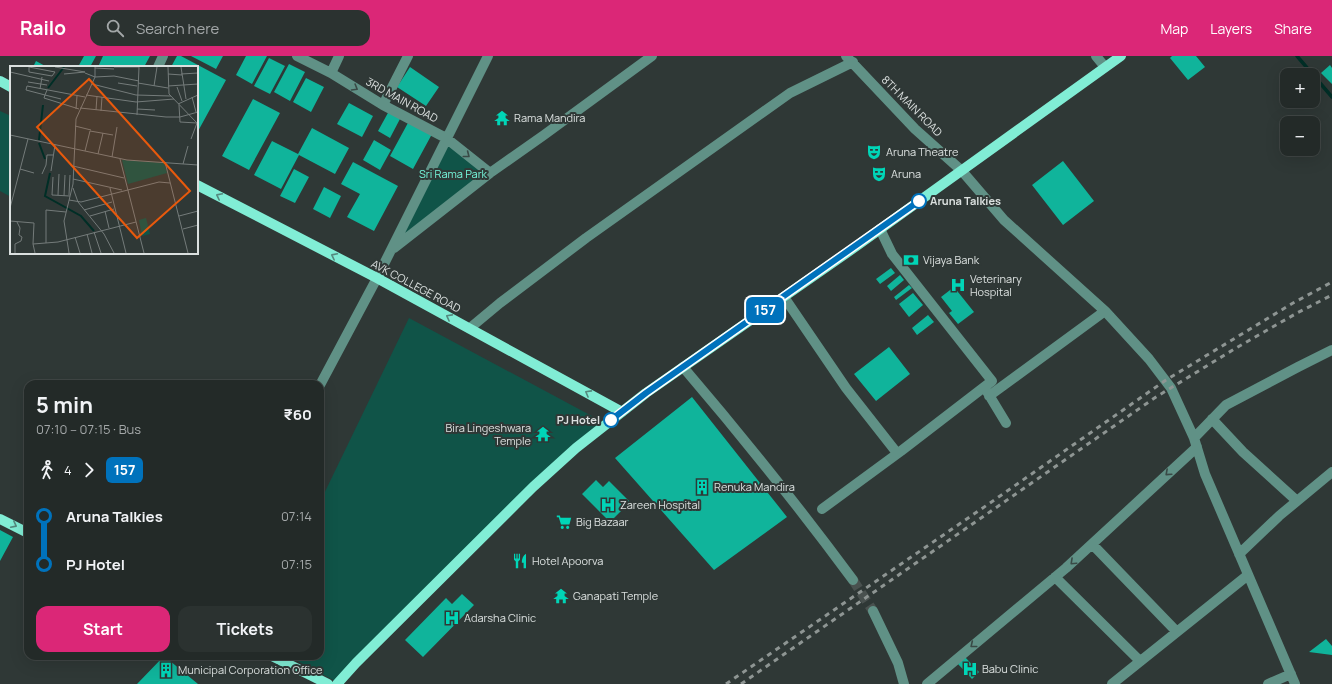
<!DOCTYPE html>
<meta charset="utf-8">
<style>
:root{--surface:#232a28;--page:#2b3230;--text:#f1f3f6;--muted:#a3a7a8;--line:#404645;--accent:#db2777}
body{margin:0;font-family:Manrope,sans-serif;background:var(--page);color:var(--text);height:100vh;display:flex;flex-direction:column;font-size:15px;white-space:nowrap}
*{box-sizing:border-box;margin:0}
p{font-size:13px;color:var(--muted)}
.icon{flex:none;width:22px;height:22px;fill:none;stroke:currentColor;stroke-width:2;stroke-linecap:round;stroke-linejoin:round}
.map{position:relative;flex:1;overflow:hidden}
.details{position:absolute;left:24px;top:324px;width:300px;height:280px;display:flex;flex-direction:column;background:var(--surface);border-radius:12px;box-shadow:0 4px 16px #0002,0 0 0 1px var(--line)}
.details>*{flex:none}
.badge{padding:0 8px;border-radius:6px;font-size:14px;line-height:26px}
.tools{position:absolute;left:1280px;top:12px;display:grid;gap:8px}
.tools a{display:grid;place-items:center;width:40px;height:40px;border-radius:8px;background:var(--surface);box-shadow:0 4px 16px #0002,0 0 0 1px var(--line);font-size:20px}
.map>.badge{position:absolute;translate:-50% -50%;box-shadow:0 0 0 2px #fff}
.legs{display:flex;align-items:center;gap:6px;height:44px;padding:0 12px;font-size:13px}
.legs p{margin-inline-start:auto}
.summary{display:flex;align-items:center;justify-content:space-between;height:68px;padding:0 12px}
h1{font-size:22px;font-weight:700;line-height:30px}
.action{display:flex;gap:8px;margin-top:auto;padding:8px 12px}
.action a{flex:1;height:46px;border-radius:12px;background:var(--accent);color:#fff;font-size:16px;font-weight:700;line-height:46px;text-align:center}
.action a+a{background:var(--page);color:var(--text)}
ul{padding:0 12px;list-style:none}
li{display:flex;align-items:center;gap:14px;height:48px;font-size:15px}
li i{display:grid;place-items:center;width:6px;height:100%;margin:0 5px;background:currentColor}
li i::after{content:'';width:10px;height:10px;margin:-5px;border:3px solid;border-radius:50%;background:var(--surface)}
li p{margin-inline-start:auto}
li:first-child i{background:linear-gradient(#0000 50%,currentColor 0)}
li:last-child i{background:linear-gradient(currentColor 50%,#0000 0)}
header{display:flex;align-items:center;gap:24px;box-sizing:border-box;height:56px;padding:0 20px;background:var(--accent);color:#fff}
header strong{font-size:19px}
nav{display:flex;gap:22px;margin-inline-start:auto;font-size:14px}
.search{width:280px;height:36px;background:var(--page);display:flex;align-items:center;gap:10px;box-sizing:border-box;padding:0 14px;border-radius:12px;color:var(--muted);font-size:15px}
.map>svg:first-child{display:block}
.green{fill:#105448}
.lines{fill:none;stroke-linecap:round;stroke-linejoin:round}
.stream{stroke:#002e26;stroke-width:3.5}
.building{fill:#10b49b}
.minor-tunnel{stroke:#49514f;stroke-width:10;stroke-dasharray:10 5;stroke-linecap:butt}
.minor{stroke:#609186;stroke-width:10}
.major{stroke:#81edd5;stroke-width:10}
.rail{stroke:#8e9593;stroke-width:3;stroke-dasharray:5 5;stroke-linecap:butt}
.oneway{stroke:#394a46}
.oneway2{stroke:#54897e}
.line-1-casing{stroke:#fff;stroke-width:9}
.line-1{stroke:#0072bc;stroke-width:6}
.stop-1-dot{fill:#fff;stroke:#0072bc;stroke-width:2}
.labels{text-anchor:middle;stroke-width:4;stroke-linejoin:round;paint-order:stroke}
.street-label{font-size:11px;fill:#dbe0df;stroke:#2f3836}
.poi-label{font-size:11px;fill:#dbe0df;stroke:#2f3836;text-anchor:start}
.park-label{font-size:11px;fill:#75f9de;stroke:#2f3836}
.stop-label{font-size:11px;font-weight:bold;fill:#dbe0df;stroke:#2f3836;text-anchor:start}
.inset-river{fill:none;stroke:#002e26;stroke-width:2}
.inset-road{fill:none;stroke:#747b7a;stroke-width:1}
.view{fill:#e8590c;fill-opacity:0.15;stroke:#e8590c;stroke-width:2}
.inset-edge{fill:none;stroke:#dbe0df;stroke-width:2}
</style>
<header>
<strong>Railo</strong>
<div class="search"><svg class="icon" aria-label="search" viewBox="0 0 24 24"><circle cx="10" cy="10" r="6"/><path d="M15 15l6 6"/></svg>Search here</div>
<nav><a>Map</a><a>Layers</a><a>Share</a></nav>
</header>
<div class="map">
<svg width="1332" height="628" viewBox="0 0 1332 628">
<rect width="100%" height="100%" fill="#2f3836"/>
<path class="green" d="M0,55L11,60V141L0,135Z
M447,89L486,117L400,184Z
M409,262L603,366L335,625L288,600H320V446Z"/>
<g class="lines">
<path class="stream" d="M1297,0L1332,41"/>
</g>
<path class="building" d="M84,0H96L90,11H78Z
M103,0H150L144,11H98Z
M177,0H181L226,24L197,77V11H171Z
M191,0H223L216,13Z
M246,0H267L252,28L236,19Z
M1172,0H1196L1205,11L1188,24L1170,2Z
M269,2L285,10L270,38L254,30Z
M36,5L47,11H33Z
M289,8L305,16L290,45L274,36Z
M1330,9L1332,12V28L1321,17Z
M410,11L439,31L426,50L397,31Z
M306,22L324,31L311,56L293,46Z
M253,43L280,57L249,114L222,100Z
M349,47L373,60L362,81L337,68Z
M389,55L401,61L390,82L378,75Z
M409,65L432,78L413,113L390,100Z
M312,72L349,92L335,118L299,99L281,133L254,119L272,85L298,98Z
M374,84L391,94L380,114L363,104Z
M1063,105L1094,145L1063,169L1032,129Z
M353,106L398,130L374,175L347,161L360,138L341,128Z
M294,113L309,121L295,147L280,140Z
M324,131L341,140L330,162L313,153Z
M891,212L895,217L880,228L876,223Z
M900,219L904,224L891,235L887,230Z
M909,229L912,232L896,244L894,241Z
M954,231L974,256L958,268L949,257L952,255L941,241Z
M913,237L923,249L909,261L899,248Z
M928,259L934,266L917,279L912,272Z
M889,291L910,318L876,345L854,318Z
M692,341L787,461L714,514L615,402Z
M596,424L603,431L609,425L630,446L610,466L582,438Z
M0,474L13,481L0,505Z
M462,538L474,549L423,601L405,584L446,542L452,548Z
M1326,583L1332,590V599L1309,596Z
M164,600L198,628H137Z
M965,601L979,616L972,623L958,608Z"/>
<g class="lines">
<path class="minor-tunnel" d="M853,524L873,555"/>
<path class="minor" d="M297,0L331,17L383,49L446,82L490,117
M846,0L915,73L962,115L1004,164L1105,255L1149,303L1171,332L1194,382L1205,418L1295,628
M1096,0L1105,11
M158,11L163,0
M331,17L339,0
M383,49L408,0
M394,192L490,117L544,79L652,0
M784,241L846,332L897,397
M470,272L500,247L586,182L790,37L853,6
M683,311C742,380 799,451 853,524
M320,329L377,222L488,0
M986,334L1006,367
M989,340L1105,255
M1212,363L1243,396L1297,445
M1194,382L1226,349L1298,311L1332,294
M822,453L901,395L992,325L892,198L880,173
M1092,488L1177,576
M1239,498L1279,460L1332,416
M1055,521L1140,605
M873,555L898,607L904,628
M927,628L1066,512L1197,391
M1112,628L1248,519
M1268,628L1291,618"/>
<path class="major" d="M0,25L11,31
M197,129L377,222L622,356
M0,463L28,477
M272,600L328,628
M337,628L356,607L533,431L576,392L646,337L858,189L1121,0"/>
<path class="rail" d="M726,628L990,447L1166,324L1293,247L1332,226
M741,628L1156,341L1236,292L1297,257L1332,239"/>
</g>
<defs><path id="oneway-chevron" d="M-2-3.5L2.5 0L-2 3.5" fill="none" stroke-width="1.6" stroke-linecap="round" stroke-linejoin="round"/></defs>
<g class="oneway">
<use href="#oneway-chevron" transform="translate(355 32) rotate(31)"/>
<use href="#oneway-chevron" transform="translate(467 99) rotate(38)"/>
<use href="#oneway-chevron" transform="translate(1168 417) rotate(138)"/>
<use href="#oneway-chevron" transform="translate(1073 506) rotate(137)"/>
<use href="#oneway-chevron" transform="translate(973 589) rotate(141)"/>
</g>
<g class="oneway2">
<use href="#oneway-chevron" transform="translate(219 140) rotate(-153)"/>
<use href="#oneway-chevron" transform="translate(334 200) rotate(-153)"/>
<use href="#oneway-chevron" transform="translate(449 261) rotate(-152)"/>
<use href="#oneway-chevron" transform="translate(588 337) rotate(-151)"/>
<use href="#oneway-chevron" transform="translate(14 469) rotate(27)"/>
</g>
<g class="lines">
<g class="line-1-casing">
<path id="line-1" d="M611,364L646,337L919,145"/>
</g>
<use href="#line-1" class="line-1"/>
</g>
<defs>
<g id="temple-bare" transform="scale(1.2)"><path d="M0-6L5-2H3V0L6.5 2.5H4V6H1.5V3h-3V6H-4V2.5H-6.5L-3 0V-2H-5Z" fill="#00d5b7" stroke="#2f3836" stroke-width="2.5" paint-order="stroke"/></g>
<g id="theatre-bare" transform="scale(1.2)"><path d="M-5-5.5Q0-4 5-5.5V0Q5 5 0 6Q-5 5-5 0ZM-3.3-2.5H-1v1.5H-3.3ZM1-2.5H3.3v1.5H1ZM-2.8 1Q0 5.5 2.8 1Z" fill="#00d5b7" stroke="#2f3836" stroke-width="2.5" paint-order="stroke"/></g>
<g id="bank-bare" transform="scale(1.2)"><path d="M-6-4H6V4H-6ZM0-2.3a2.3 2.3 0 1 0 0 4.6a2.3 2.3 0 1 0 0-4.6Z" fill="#00d5b7" stroke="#2f3836" stroke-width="2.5" paint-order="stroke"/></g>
<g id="hospital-bare" transform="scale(1.2)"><path d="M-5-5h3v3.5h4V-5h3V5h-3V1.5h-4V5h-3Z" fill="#00d5b7" stroke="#2f3836" stroke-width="2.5" paint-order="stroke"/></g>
<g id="building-bare" transform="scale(1.2)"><path d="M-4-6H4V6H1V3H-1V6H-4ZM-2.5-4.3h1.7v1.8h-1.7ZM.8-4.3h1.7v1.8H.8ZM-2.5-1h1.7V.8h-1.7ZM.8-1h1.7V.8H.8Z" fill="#00d5b7" stroke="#2f3836" stroke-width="2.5" paint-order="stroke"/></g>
<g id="supermarket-bare" transform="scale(1.2)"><path d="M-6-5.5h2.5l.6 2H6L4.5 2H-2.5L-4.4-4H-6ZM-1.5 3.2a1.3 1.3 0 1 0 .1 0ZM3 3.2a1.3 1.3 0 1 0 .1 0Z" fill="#00d5b7" stroke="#2f3836" stroke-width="2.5" paint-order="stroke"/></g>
<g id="restaurant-bare" transform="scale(1.2)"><path d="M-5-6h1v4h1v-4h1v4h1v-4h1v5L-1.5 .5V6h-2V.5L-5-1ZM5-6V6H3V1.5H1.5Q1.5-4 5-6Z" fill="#00d5b7" stroke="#2f3836" stroke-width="2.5" paint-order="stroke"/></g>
</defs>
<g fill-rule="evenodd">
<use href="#temple-bare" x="502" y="62"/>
<use href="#theatre-bare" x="874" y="96"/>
<use href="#theatre-bare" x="879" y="118"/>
<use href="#bank-bare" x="911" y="204"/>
<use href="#hospital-bare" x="958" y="229"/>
<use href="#temple-bare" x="543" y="378"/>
<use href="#building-bare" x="702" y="431"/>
<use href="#hospital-bare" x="608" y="449"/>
<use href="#supermarket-bare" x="564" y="466"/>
<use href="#restaurant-bare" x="520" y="505"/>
<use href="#temple-bare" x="561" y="540"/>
<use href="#hospital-bare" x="452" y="562"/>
<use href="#hospital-bare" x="970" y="613"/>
<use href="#building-bare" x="166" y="614"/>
</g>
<g class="stop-1-dot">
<circle cx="919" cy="145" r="7"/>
<circle cx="611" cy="364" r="7"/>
</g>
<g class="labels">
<g class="street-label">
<text transform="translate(402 44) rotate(29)" y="4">3RD MAIN ROAD</text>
<text transform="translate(912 50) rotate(45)" y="4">8TH MAIN ROAD</text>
<text transform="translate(416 230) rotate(28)" y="4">AVK COLLEGE ROAD</text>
</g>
<g class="poi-label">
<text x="514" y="66">Rama Mandira</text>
<text x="886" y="100">Aruna Theatre</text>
<text x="891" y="122">Aruna</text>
<text x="923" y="208">Vijaya Bank</text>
<text x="970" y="227">Veterinary<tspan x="970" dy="13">Hospital</tspan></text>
<text x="531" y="376" text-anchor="end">Bira Lingeshwara<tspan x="531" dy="13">Temple</tspan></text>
<text x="714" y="435">Renuka Mandira</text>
<text x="620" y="453">Zareen Hospital</text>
<text x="576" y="470">Big Bazaar</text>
<text x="532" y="509">Hotel Apoorva</text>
<text x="573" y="544">Ganapati Temple</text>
<text x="464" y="566">Adarsha Clinic</text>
<text x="982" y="617">Babu Clinic</text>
<text x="178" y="618">Municipal Corporation Office</text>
</g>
<g class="park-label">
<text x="453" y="122">Sri Rama Park</text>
</g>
<g class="stop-label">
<text x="930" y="149">Aruna Talkies</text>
<text x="600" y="368" text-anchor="end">PJ Hotel</text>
</g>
</g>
<g transform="translate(10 10)">
<rect width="188" height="188" fill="#2f3836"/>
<path d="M112,94L154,97L157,107L118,118ZM136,152L140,168L132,170L129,154Z" fill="#105448"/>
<path class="inset-river" d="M38,22L54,1M29,74L33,39M29,77L35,93M40,107L35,130L71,150L84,165"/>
<path class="inset-road" d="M19,1L45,6L42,10L19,6V1M45,1L75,6L54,8M104,1H129M158,1L159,28L187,57M171,1L176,33M85,2L104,3M0,6L39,15M75,7L85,11L104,10L129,15M158,8L172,9M171,8L188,7M18,16L37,19M108,17L127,20M128,17L158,22M82,18L126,29L161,30M144,20L147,1M158,20L188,18M167,21L172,35M30,23L32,11M37,24L35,29L16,24L17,20L75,31M76,29L126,36L164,33M182,31L186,46M51,33L35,29L34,32L69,43M168,38L188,29M169,39L170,56L187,57M70,42L156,51H170L188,46M66,43L67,30M127,43L145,44M86,44L87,30M91,45L92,31M127,49L129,1M65,60L81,64M0,69L117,94L188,99M181,73L187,57M75,85L80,65L103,69M88,88L93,67M102,91L107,61M110,93L134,187M155,96L178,187M173,98L178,80M63,100L114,112M10,103L24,107M41,105L45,79M32,108L36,99L37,89H43M43,111L42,129L60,130M63,113L112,124M63,122L68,136L94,168L104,187M100,122L116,187M48,129L49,108M59,129L60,109M54,130L55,109M59,134L71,136L149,116L160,117M0,142L18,73M74,144L102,136M95,145L99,162M80,150L104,143M169,150L188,145M0,155L24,157L23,178M173,163L188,159M84,166L91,187M77,168L82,187M65,171L70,187M36,177V144L56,146M5,187V178L11,175L12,171L9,169L10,162L7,156M25,187L23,178L48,176L126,156M59,187L54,155L63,118L66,53L85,11V1"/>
<path class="view" d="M79,13L180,125L127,172L27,61Z"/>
<rect width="188" height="188" class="inset-edge"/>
</g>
</svg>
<div class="tools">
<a>+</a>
<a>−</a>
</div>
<b class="badge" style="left:765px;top:254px;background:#0072bc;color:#fff">157</b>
<section class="details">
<div class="summary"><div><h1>5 min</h1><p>07:10 – 07:15 · Bus</p></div><b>₹60</b></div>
<div class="legs"><svg class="icon" aria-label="walk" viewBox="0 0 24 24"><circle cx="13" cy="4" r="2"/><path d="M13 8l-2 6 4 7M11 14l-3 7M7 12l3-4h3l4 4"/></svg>4<svg class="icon" aria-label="forward" viewBox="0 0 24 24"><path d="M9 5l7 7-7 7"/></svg><b class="badge" style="background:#0072bc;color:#fff">157</b></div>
<ul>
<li><i style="color:#0072bc"></i><b>Aruna Talkies</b><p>07:14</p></li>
<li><i style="color:#0072bc"></i><b>PJ Hotel</b><p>07:15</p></li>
</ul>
<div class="action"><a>Start</a><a>Tickets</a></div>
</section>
</div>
